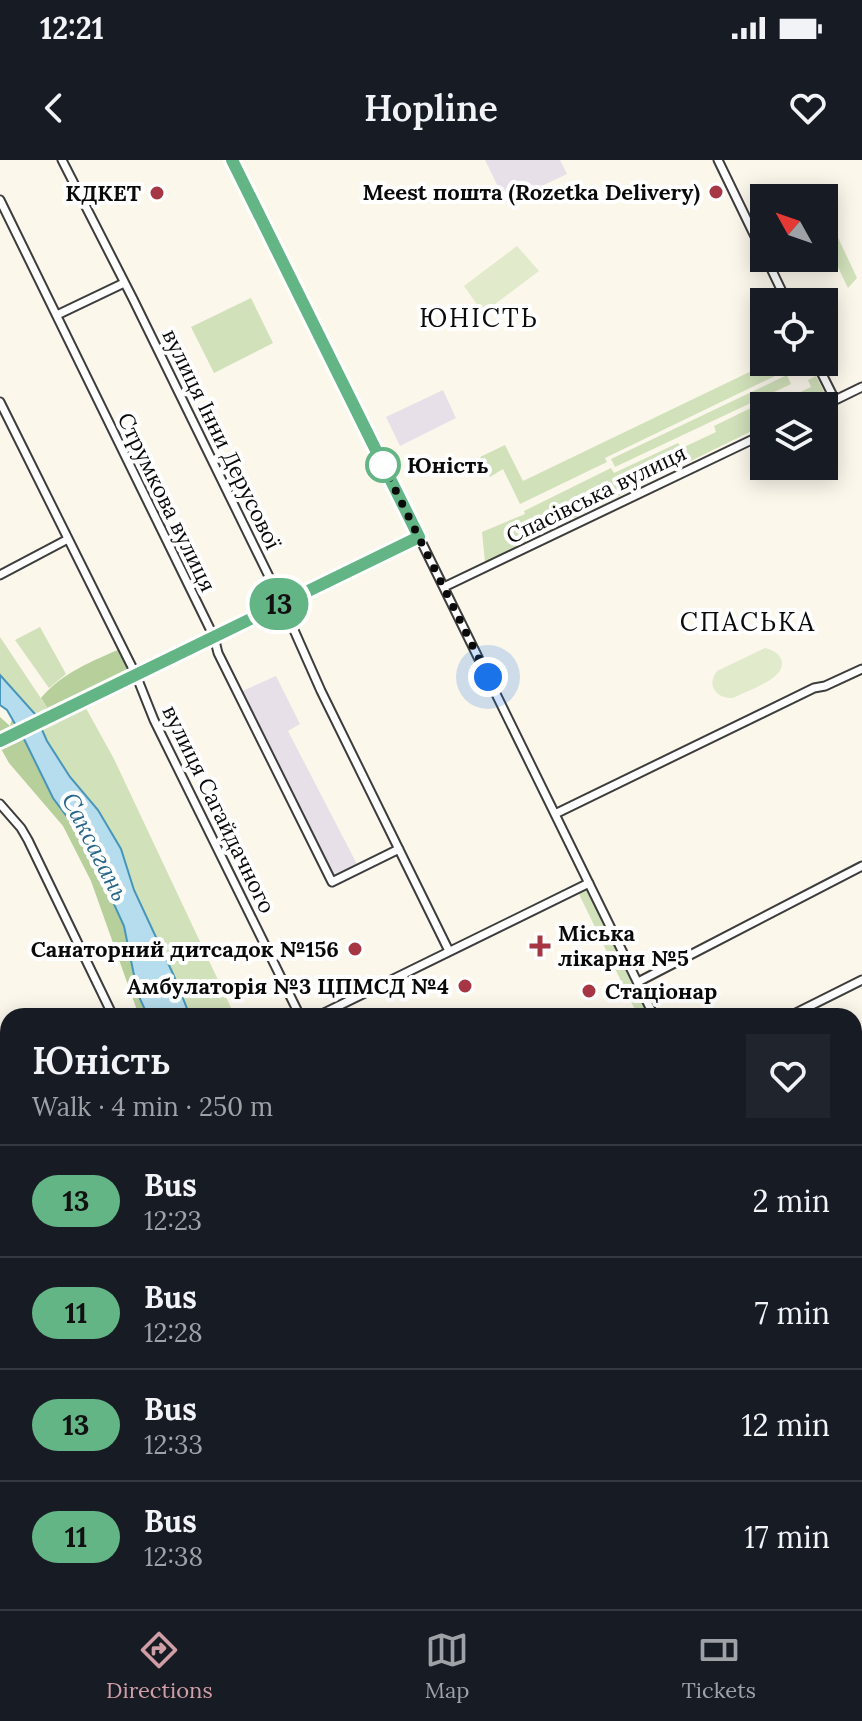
<!DOCTYPE html>
<meta charset="utf-8">
<style>
:root{--surface:#171b24;--page:#20242c;--text:#f1f3f6;--muted:#9ea1a6;--line:#363941;--accent:#d09ea6}
body{margin:0;font-family:Lora,serif;background:var(--page);color:var(--text);height:100vh;display:flex;flex-direction:column;font-size:30px;white-space:nowrap}
*{box-sizing:border-box;margin:0}
p{font-size:26px;color:var(--muted)}
.icon{flex:none;width:44px;height:44px;fill:none;stroke:currentColor;stroke-width:2;stroke-linecap:round;stroke-linejoin:round}
.map{position:relative;flex:1;overflow:hidden}
.drawer{position:absolute;left:0px;top:848px;width:862px;height:602px;display:flex;flex-direction:column;background:var(--surface);border-radius:24px 24px 0 0;box-shadow:0 4px 20px #0003}
.drawer>*{flex:none}
.badge{padding:0 16px;border-radius:26px;font-size:28px;line-height:52px}
.needle{width:52px;rotate:310deg}
.tools{position:absolute;left:750px;top:24px;display:grid;gap:16px}
.tools a{display:grid;place-items:center;width:88px;height:88px;border-radius:0px;background:var(--surface);box-shadow:0 4px 20px #0003;font-size:40px}
.you{position:absolute;width:40px;height:40px;margin:-20px;border:6px solid #fff;border-radius:50%;background:#1a73e8;box-shadow:0 0 0 12px #1a73e833}
.map>.badge{position:absolute;translate:-50% -50%;box-shadow:0 0 0 4px #fff}
.round{display:grid;place-items:center;flex:none;width:84px;height:84px;border-radius:0px;background:var(--page)}
.summary{display:flex;align-items:center;justify-content:space-between;height:136px;padding:0 32px}
h1{font-size:38px;font-weight:600;line-height:60px}
ul{padding:0;list-style:none}
li{display:flex;align-items:center;gap:24px;height:112px;padding:0 32px;border-top:2px solid var(--line)}
li div{flex:1}
li b{display:block;font-size:30px}
li em{font-style:normal}
li .badge{min-width:88px;font-weight:700;text-align:center}
.status{display:flex;justify-content:space-between;align-items:center;height:56px;padding:0 40px;background:var(--surface);direction:ltr}
.status svg{height:22px;fill:currentColor}
header{display:flex;justify-content:space-between;align-items:center;height:104px;padding:0 32px;background:var(--surface);font-size:36px;font-weight:600}
.menu{display:flex;justify-content:space-around;align-items:center;height:112px;border-top:2px solid var(--line);background:var(--surface);font-size:22px;color:var(--muted)}
.menu a{display:grid;justify-items:center;gap:4px}
.menu .active{color:var(--accent)}
.map>svg:first-child{display:block}
.industrial{fill:#e7e0e8}
.green{fill:#d1e1ba}
.forest{fill:#b7d09b}
.pitch{fill:#e1eaca}
.water{fill:#b6dded;stroke:#4795ba;stroke-width:2}
.lines{fill:none;stroke-linecap:round;stroke-linejoin:round}
.minor-casing{stroke:#3d3d3d;stroke-width:11}
.minor{stroke:#fff;stroke-width:7}
.line-casing{stroke:#fff;stroke-width:18}
.line{stroke:#64b586;stroke-width:12}
.walk{stroke:#0a0a0a;stroke-width:8;stroke-dasharray:0 14.4}
.poi-dot{fill:#a73644;stroke:#fff;stroke-width:3}
.stop-dot{fill:#fff;stroke:#64b586;stroke-width:4}
.labels{text-anchor:middle;stroke-width:8;stroke-linejoin:round;paint-order:stroke}
.poi-label{font-size:22px;font-weight:bold;fill:#0a0a0a;stroke:#fff;text-anchor:end}
.street-label{font-size:22px;fill:#0a0a0a;stroke:#fff}
.stop-label{font-size:22px;font-weight:bold;fill:#0a0a0a;stroke:#fff;text-anchor:start}
.water-label{font-size:24px;font-style:italic;fill:#26668a;stroke:#fff}
.quarter-label{font-size:26px;letter-spacing:2px;fill:#0a0a0a;stroke:#fff}
</style>
<div class="status"><b>12:21</b><svg viewBox="0 0 49 12"><path d="M0 12V9h3v3zM5 12V6h3v6zM10 12V3h3v9zM15 12V0h3v12zM26 1h20v11H26zM47 4h2v5h-2z"/></svg></div>
<header><svg class="icon" aria-label="back" viewBox="0 0 24 24"><path d="M15 5l-7 7 7 7"/></svg>Hopline<svg class="icon" aria-label="heart" viewBox="0 0 24 24"><path d="M12 20l-8-8c-3-5 5-10 8-4 3-6 11-1 8 4z"/></svg></header>
<div class="map">
<svg width="862" height="1449" viewBox="0 0 862 1449">
<rect width="100%" height="100%" fill="#fcf7eb"/>
<path class="industrial" d="M485,0H560L567,14L506,43Z
M443,230L456,258L400,286L386,257Z
M276,516L300,564L288,571L359,708L332,722L238,533Z"/>
<path class="green" d="M826,52L857,118L848,128L824,78V55Z
M251,138L273,183L214,213L191,167Z
M770,202H804L605,298L607,302L520,344L503,309L490,317L480,297L505,285L523,321Z
M787,215L791,224L615,307L611,299Z
M816,216L826,236L804,246H764V248L762,243L770,239L773,245L811,227L808,220Z
M757,245L764,261V265L485,402L482,372L525,354L524,351L611,308L614,313L678,283L682,288L716,272L714,266Z
M40,467L66,514L49,528L15,480Z
M0,477L52,555L82,541L114,599L235,856H190L174,816L134,730L121,688L98,650L70,617L47,581L35,554L0,515Z
M583,729L587,731L648,856H638L578,732Z
M862,944V1129L854,1132V951Z"/>
<path class="forest" d="M122,488L136,515L52,555L41,538C63,512 93,501 122,488Z
M0,557L10,566L12,559L25,581L53,638L94,693L102,718L124,766L140,839L148,856H139L91,721L63,666L9,603L0,587Z"/>
<path class="pitch" d="M517,86L539,111L483,153L464,126Z
M765,488C772,490 778,492 781,499C789,518 746,531 733,538C716,539 706,525 717,511Z"/>
<path class="water" d="M0,515L35,554L47,581L70,617L98,650L121,689L134,730L174,816L190,856H148L140,839L135,820L124,766L102,718L94,693L53,638L25,581L7,550L0,545Z"/>
<g class="lines">
<g class="minor-casing">
<path id="minor" d="M62,0L133,139L282,443L321,531L449,791
M232,0L419,377L654,856
M718,0L764,95
M0,40L214,477L218,493L332,722L399,689
M766,98L787,142
M57,155L124,123
M816,202L835,240
M0,242L136,515L154,560L300,856
M823,246L862,227
M0,415L68,379
M444,427L764,274
M0,581L419,377
M0,644L21,668L28,680L113,856
M555,654L814,528L825,526L862,509
M638,822L862,706
M318,856L589,723
M790,856L862,820
M854,924L862,919
M0,964L8,983
M0,1166L8,1181
M854,1207L862,1203
M0,1322L8,1338L0,1342
M854,1383L862,1380
M104,1442L105,1449
M249,1442L310,1445L315,1449
M462,1442L466,1449
M831,1442L834,1449
M331,1449L346,1442
M705,1449L721,1442"/>
</g>
<use href="#minor" class="minor"/>
</g>
<g class="lines">
<g class="line-casing">
<path id="line" d="M0,581L419,377L232,0"/>
</g>
<use href="#line" class="line"/>
<path class="walk" d="M383,305L488,517"/>
</g>
<g class="poi-dot">
<circle cx="716" cy="32" r="8"/>
<circle cx="157" cy="33" r="8"/>
<path d="M536 774h8v8h8v8h-8v8h-8v-8h-8v-8h8z"/>
<circle cx="355" cy="789" r="8"/>
<circle cx="465" cy="826" r="8"/>
<circle cx="589" cy="831" r="8"/>
</g>
<circle class="stop-dot" cx="383" cy="305" r="16"/>
<g class="labels">
<g class="poi-label">
<text x="700" y="40">Meest пошта (Rozetka Delivery)</text>
<text x="141" y="41">КДКЕТ</text>
<text x="558" y="781" text-anchor="start">Міська<tspan x="558" dy="25">лікарня №5</tspan></text>
<text x="339" y="797">Санаторний дитсадок №156</text>
<text x="449" y="834">Амбулаторія №3 ЦПМСД №4</text>
<text x="605" y="839" text-anchor="start">Стаціонар</text>
</g>
<g class="street-label">
<text transform="translate(222 279) rotate(64)" y="8">вулиця Інни Дерусової</text>
<text transform="translate(596 334) rotate(-26)" y="8">Спасівська вулиця</text>
<text transform="translate(167 342) rotate(64)" y="8">Струмкова вулиця</text>
<text transform="translate(219 649) rotate(64)" y="8">вулиця Сагайдачного</text>
</g>
<g class="stop-label">
<text x="407" y="313">Юність</text>
</g>
<g class="water-label">
<text transform="translate(95 687) rotate(63)" y="8">Саксагань</text>
</g>
<g class="quarter-label">
<text x="479" y="167">ЮНІСТЬ</text>
<text x="748" y="471">СПАСЬКА</text>
</g>
</g>
</svg>
<div class="tools">
<a><svg class="needle" viewBox="-14 -14 28 28"><path d="M0-13l5 13h-10z" fill="#e53935"/><path d="M0 13l5-13h-10z" fill="#9ea1a6"/></svg></a>
<a><svg class="icon" aria-label="locate" viewBox="0 0 24 24"><circle cx="12" cy="12" r="6"/><path d="M12 2v4M12 18v4M2 12h4M18 12h4"/></svg></a>
<a><svg class="icon" aria-label="layers" viewBox="0 0 24 24"><path d="M12 4l9 5-9 5-9-5zM3 14l9 5 9-5"/></svg></a>
</div>
<div class="you" style="left:488px;top:517px"></div>
<b class="badge" style="left:279px;top:444px;background:#64b586;color:#111">13</b>
<section class="drawer">
<div class="summary"><div><h1>Юність</h1><p>Walk · 4 min · 250 m</p></div><a class="round"><svg class="icon" aria-label="heart" viewBox="0 0 24 24"><path d="M12 20l-8-8c-3-5 5-10 8-4 3-6 11-1 8 4z"/></svg></a></div>
<ul>
<li><span class="badge" style="background:#64b586;color:#111">13</span><div><b>Bus</b><p>12:23</p></div><em>2 min</em></li>
<li><span class="badge" style="background:#64b586;color:#111">11</span><div><b>Bus</b><p>12:28</p></div><em>7 min</em></li>
<li><span class="badge" style="background:#64b586;color:#111">13</span><div><b>Bus</b><p>12:33</p></div><em>12 min</em></li>
<li><span class="badge" style="background:#64b586;color:#111">11</span><div><b>Bus</b><p>12:38</p></div><em>17 min</em></li>
</ul>
</section>
</div>
<nav class="menu">
<a class="active"><svg class="icon" aria-label="directions" viewBox="0 0 24 24"><path d="M12 3l9 9-9 9-9-9zM9 14v-3h6M13 9l2 2-2 2"/></svg>Directions</a>
<a><svg class="icon" aria-label="map" viewBox="0 0 24 24"><path d="M3 6l6-2 6 2 6-2v14l-6 2-6-2-6 2zM9 4v14M15 6v14"/></svg>Map</a>
<a><svg class="icon" aria-label="tickets" viewBox="0 0 24 24"><path d="M3 7h18v10H3zM15 7v10"/></svg>Tickets</a>
</nav>
